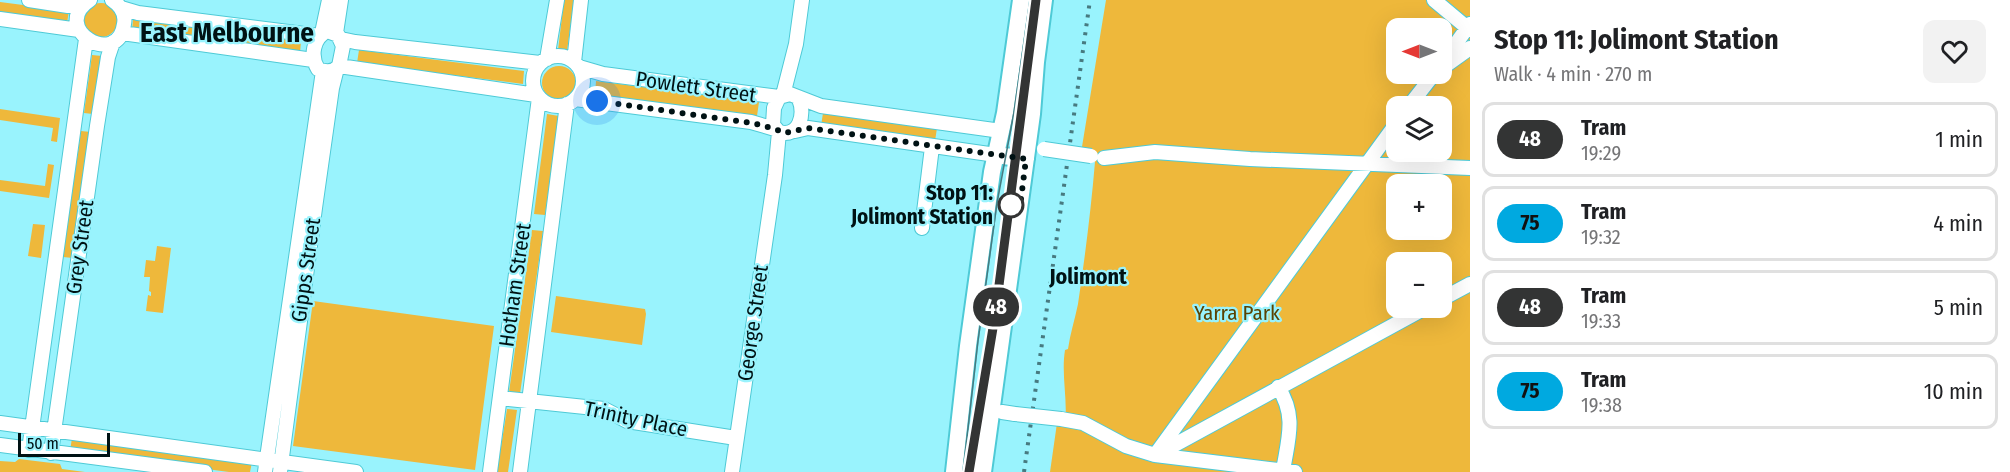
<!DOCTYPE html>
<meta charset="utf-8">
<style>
:root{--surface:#fff;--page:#f2f2f2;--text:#202124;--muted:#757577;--line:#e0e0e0}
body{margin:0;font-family:"Fira Sans Condensed",sans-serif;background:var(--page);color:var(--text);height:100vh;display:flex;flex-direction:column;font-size:22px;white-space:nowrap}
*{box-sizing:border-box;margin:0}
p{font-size:20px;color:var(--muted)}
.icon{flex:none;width:33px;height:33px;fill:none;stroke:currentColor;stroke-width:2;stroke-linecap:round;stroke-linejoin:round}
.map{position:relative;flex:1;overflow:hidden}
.side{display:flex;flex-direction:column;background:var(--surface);width:540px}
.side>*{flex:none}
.badge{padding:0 12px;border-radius:20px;font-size:21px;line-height:39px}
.needle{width:39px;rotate:270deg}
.fabs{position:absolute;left:1386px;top:18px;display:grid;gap:12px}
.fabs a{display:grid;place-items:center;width:66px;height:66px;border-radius:12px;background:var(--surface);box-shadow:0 6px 24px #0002;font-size:30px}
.scale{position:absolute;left:18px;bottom:15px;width:92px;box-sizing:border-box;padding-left:6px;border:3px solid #001214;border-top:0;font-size:16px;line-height:21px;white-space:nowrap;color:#001214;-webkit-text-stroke:4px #99f3fd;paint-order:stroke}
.you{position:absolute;width:30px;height:30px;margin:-15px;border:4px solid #fff;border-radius:50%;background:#1a73e8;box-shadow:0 0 0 9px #1a73e833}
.map>.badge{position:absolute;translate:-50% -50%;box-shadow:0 0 0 3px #fff}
.round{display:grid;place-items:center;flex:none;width:63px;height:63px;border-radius:12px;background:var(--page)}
.headline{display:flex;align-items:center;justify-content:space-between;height:102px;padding:0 24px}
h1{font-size:28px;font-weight:700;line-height:45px}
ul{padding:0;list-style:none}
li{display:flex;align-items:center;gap:18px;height:75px;margin:0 12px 9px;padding:0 12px;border:3px solid var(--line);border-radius:12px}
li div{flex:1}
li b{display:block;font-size:22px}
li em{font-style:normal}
li .badge{min-width:66px;font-weight:700;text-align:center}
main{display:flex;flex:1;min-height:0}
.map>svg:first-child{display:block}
.green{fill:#eeb83b;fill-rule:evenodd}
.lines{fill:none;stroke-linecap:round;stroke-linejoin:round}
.minor-casing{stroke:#4ecad6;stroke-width:16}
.major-casing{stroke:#4ecad6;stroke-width:20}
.minor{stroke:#fff;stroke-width:14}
.major{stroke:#fff;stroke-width:16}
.tram{stroke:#477a80;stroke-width:1.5}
.rail{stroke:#477a80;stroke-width:4;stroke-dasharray:3 6;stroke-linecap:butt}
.minor-bridge-casing{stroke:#4ecad6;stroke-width:16;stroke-linecap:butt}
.minor-bridge{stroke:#fff;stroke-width:14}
.line-casing{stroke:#fff;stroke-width:14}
.line{stroke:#333434;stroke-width:9}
.walk{stroke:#001214;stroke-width:6;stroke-dasharray:0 10.8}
.stop-dot{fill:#fff;stroke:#333434;stroke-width:3}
.labels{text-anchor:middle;stroke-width:4.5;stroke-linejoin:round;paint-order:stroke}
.street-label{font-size:21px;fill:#001214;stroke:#99f3fd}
.stop-label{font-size:21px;font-weight:bold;fill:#001214;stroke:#99f3fd;text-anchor:end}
.park-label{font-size:21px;fill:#5a4201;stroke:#99f3fd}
.neighbourhood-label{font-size:22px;font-weight:bold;fill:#001214;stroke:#99f3fd}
.district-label{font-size:27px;font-weight:bold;fill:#001214;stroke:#99f3fd}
</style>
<main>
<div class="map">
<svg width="1470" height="472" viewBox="0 0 1470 472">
<rect width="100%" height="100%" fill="#99f3fd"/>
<path class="green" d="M564,0H574L567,51L558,50Z
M1106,0H1470V472H1050L1057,423L1065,424C1068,399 1061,375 1065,350L1068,349C1070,334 1075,319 1078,304C1085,257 1091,209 1095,162L1080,159ZM1396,28H1442V74H1396ZM1396,106H1442V152H1396ZM1396,184H1442V230H1396ZM1396,262H1442V308H1396Z
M0,2L69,11L67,23L0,14Z
M84 20a17 17 0 1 1 34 0a17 17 0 1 1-34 0Z
M133,19L301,41L300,53L132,32Z
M359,50L524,71L523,84L357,63Z
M92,55L102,56L93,114L84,113Z
M542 83a17 17 0 1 1 34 0a17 17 0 1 1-34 0Z
M596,81L759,102L757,116L595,95Z
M0,109L60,118L57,142L51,141L53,128L0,120Z
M823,113L937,128L935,141L821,126Z
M547,114L559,116L545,215L534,214Z
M81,131L91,132L73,258L63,257Z
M48,164L54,165L49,198L0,191V180L45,186Z
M33,224L45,225L41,258L28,256Z
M532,230L543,231L520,394L509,392Z
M157,246L171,248L163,313L146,311L148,295L151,296V292L149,291L150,277H144L146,260L155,261Z
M556,296L645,309L646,314L642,345L551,332Z
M313,301L494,326L475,470L293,446Z
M507,409L517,410L508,472H497Z
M72,438L252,462L250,472H229L70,451Z
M19,459L60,464L62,469L85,472H0V461L15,462Z"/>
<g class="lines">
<g class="minor-casing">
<path id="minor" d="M29,0L68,6L85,3
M90,0C48,28 118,70 124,24C126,14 121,6 112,0
M1434,0L1470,30
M121,8L138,13L320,36
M0,19L79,30
M327,31L338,35L343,46L339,66C333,73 325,72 318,69C310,56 313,38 327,31Z
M122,33L313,60
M322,33L329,0
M336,33L341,0
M341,39L355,42L540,63
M533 81a25 25 0 1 1 50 0a25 25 0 1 1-50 0Z
M547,59L557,0
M574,62L581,0
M1442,63L1470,24
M339,66L536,95
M1445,66L1470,48
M579,67L603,74L779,97
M783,95L796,44L802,0
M575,99L751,122L775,129
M799,99C805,114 800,138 779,132L773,125L774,108L779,97L790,94L821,106L1001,131
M1409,106L1434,74
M795,131L808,128L996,155
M1104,158L1155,152L1250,159L1470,168
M922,228L932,147
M1442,299L1470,284
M1278,387C1297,416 1288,439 1283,471
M500,398L604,409L627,421L736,438
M1002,412L1015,414
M1061,419L1083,423L1126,446L1155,455L1295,472
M0,423L356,472
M0,445L205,472
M29,450L86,39
M51,453L97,126L108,57L113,42
M1158,454L1425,308
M1155,455L1396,124
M265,472L323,71
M280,472L315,208L332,88L337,68
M490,472L539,98
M520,472L567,104
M732,472L775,175L779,132"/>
</g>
<g class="major-casing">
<path id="major" d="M996,155L1026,159
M954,472L968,346L992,172L1005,113L1021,0
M983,472L1032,114L1036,62L1044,0"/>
</g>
<use href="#minor" class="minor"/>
<use href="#major" class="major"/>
<path class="tram" d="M977,428C996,325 1010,220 1020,116
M963,472L978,341L997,203L1014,112L1030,0"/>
<path class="rail" d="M1024,472L1090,0"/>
<g class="minor-bridge-casing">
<path id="minor-bridge" d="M1044,149L1091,156
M1015,414L1061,419"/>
</g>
<use href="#minor-bridge" class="minor-bridge"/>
</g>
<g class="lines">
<g class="line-casing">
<path id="line" d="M969,472L995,316L1036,0"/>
</g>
<use href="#line" class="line"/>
<path class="walk" d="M597,101L752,123L775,129L784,133L808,128L1026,159L1021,199L1011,205"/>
</g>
<circle class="stop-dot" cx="1011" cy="205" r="12"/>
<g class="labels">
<g class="street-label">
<text transform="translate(696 87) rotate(8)" y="7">Powlett Street</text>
<text transform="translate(80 247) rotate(-82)" y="7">Grey Street</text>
<text transform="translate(306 270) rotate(-82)" y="7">Gipps Street</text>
<text transform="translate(515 285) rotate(-82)" y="7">Hotham Street</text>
<text transform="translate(753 323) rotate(-82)" y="7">George Street</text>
<text transform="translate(636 419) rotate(12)" y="7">Trinity Place</text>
</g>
<g class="stop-label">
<text x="993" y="200">Stop 11:<tspan x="993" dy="24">Jolimont Station</tspan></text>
</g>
<g class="park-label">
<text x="1237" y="320">Yarra Park</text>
</g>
<g class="neighbourhood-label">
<text x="1088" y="284">Jolimont</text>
</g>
<g class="district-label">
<text x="227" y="42">East Melbourne</text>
</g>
</g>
</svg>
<div class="fabs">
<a><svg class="needle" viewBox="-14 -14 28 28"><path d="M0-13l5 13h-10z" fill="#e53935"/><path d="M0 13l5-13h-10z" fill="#757577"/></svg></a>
<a><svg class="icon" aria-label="layers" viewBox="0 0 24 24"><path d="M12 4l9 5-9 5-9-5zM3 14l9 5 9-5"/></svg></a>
<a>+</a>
<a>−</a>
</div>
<div class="scale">50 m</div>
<div class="you" style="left:597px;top:101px"></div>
<b class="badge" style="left:996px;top:307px;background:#333434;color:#fff">48</b>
</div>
<section class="side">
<div class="headline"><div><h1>Stop 11: Jolimont Station</h1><p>Walk · 4 min · 270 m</p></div><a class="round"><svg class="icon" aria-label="heart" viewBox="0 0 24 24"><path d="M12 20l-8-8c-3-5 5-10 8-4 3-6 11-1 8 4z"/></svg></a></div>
<ul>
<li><span class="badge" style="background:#333434;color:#fff">48</span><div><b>Tram</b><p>19:29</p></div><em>1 min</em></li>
<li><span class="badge" style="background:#00a9e0;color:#111">75</span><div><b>Tram</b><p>19:32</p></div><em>4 min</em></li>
<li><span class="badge" style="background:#333434;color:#fff">48</span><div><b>Tram</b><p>19:33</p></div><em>5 min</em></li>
<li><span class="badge" style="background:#00a9e0;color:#111">75</span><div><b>Tram</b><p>19:38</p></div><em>10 min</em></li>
</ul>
</section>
</main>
